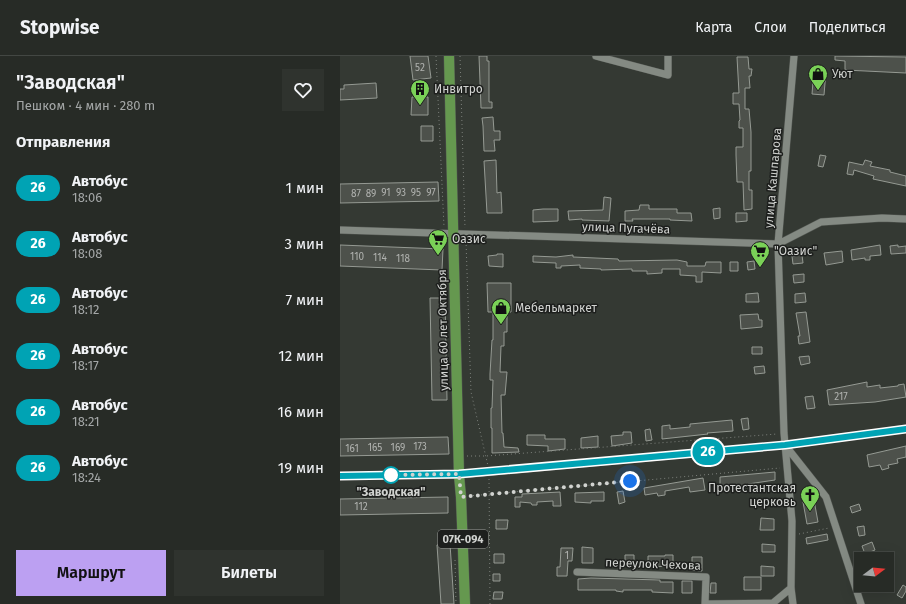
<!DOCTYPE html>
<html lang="ru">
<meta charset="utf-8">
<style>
:root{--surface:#272b26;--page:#2f332e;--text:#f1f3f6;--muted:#a4a7a7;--line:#434743;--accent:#bca0f2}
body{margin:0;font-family:"Fira Sans",sans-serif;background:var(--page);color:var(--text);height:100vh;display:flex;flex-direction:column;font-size:15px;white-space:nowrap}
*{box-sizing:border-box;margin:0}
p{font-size:13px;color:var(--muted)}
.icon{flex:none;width:22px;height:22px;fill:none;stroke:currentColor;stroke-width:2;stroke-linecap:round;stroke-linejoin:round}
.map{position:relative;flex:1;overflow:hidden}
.panel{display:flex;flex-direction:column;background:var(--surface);width:340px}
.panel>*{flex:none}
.badge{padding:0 8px;border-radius:13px;font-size:14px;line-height:26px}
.needle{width:26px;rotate:74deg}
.buttons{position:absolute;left:514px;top:496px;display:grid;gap:8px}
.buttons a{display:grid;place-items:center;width:40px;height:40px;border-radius:0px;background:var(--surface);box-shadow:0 4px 16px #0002,0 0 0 1px var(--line);font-size:20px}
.you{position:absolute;width:20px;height:20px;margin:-10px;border:3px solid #fff;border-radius:50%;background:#1a73e8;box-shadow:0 0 0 6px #1a73e833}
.map>.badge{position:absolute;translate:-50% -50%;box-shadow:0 0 0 2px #fff}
h2{padding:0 16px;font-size:15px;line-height:36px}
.round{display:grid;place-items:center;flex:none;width:42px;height:42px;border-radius:0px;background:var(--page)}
.overview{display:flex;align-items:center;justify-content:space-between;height:68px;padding:0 16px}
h1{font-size:19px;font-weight:600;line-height:30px}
.action{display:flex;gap:8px;margin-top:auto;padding:8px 16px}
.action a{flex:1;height:46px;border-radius:0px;background:var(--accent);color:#111;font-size:16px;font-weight:600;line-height:46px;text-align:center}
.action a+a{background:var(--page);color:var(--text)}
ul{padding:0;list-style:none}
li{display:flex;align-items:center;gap:12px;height:56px;padding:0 16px}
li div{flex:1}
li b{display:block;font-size:15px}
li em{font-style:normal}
li .badge{min-width:44px;font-weight:700;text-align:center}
header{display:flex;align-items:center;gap:24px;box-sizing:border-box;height:56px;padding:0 20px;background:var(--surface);border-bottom:1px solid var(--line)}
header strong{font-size:19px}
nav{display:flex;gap:22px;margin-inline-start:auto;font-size:14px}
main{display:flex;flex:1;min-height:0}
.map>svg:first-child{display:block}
.building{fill:#4d514b;stroke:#959a93}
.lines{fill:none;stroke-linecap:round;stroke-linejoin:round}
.minor-casing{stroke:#525651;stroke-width:8}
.major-casing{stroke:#525651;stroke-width:11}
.path{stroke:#7e827d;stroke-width:1;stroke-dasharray:1 3;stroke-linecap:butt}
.minor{stroke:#848a83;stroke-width:7}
.major{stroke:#65984f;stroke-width:10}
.line-casing{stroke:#fff;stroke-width:9}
.line{stroke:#00a3b4;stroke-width:6}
.walk{stroke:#d1d3d0;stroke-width:4;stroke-dasharray:0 7.2}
.stop-dot{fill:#fff;stroke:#00a3b4;stroke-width:2}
.labels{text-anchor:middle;stroke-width:3;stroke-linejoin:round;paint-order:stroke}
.number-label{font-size:10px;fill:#b0b2af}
.shield{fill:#1d1f1d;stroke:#9b9d9a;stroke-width:1}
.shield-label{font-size:11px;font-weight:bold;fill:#d1d3d0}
.poi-label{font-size:12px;fill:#d1d3d0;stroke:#1d1f1d;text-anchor:start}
.street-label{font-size:12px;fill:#d1d3d0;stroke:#1d1f1d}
.stop-label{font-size:12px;font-weight:bold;fill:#d1d3d0;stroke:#1d1f1d}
</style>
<header>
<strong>Stopwise</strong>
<nav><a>Карта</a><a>Слои</a><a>Поделиться</a></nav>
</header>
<main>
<section class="panel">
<div class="overview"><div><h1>&quot;Заводская&quot;</h1><p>Пешком · 4 мин · 280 m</p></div><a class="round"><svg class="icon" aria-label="heart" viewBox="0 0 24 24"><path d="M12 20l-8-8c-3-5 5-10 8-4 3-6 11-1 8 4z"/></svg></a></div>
<h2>Отправления</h2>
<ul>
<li><span class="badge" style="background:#00a3b4;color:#fff">26</span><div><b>Автобус</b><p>18:06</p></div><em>1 мин</em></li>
<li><span class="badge" style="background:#00a3b4;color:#fff">26</span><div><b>Автобус</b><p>18:08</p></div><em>3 мин</em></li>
<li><span class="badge" style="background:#00a3b4;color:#fff">26</span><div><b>Автобус</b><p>18:12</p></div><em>7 мин</em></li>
<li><span class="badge" style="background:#00a3b4;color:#fff">26</span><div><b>Автобус</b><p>18:17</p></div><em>12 мин</em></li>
<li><span class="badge" style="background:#00a3b4;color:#fff">26</span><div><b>Автобус</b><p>18:21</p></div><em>16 мин</em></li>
<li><span class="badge" style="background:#00a3b4;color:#fff">26</span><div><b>Автобус</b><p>18:24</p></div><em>19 мин</em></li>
</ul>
<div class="action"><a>Маршрут</a><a>Билеты</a></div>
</section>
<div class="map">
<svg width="566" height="548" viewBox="0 0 566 548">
<rect width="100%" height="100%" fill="#343933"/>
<path class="building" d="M70,0H88L91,22L73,24Z
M139,0H147V5H149V46H152V52H141Z
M495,0L566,1V17L505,14V5L495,4Z
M397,1H408L409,13H412L411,20H409L410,32H405V53H409L411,76V115H409V134H412V153L404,154L403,126H397L396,99V91H403V72H399V65L400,64L399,48H393V37H399Z
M474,14L486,15L484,39L472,38Z
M36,27L37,42L0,44V33H4V29Z
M72,41H88V59H71Z
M153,61L154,75H160V84H154L155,95H144L143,70L142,62Z
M81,70H93V85H81Z
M480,99L486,100L483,111L478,110Z
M156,104L157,137L161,136L162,157H147L144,105Z
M525,104L532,106L530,110L550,114V116L566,120V130L533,123L534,120L514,114L513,119L507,118L509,106L523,109Z
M98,126L99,145L0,147V128Z
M264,141L271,142L269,165L242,164V163L229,164L228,155L263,154Z
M300,149H309V153H337V157H351L352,165L330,164V163H292L293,165H285V155L299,154Z
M380,152V162L374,163L373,153Z
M203,153H218V165L193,166V154Z
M396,157H407V165L396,166Z
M0,189L103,193L102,214L0,210Z
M540,189L541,199L530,200V204H525V202L512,204L511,194Z
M558,189V191L566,190V197L551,198L550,190Z
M502,195L503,206L486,209L484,197Z
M157,198H163V211L149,210L148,200L157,199Z
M233,199V201L278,203L279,205L337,204L347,206V210H365L366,206H381V217L362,216V226H356V220L340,219V213H322V217L307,218V215H292V213L261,214V213L240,212V209L221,210V212H216V207L193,206V200L216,201Z
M462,199L463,207L453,208L452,200Z
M414,205L415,213L408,214L407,206Z
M390,206H398V215H390Z
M464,218V226L454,227L453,219Z
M147,227H171V256H167V276H164V290H161L160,316H167L165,339H161L162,377H163L164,391L178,392L179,396L152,397V372H151V352H152L153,324H150V318L152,284H153V256H148Z
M418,237L419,246H406V238Z
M465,237L466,246L455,247V238Z
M90,242H105L107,344H92Z
M466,256L470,286L459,288L458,280H460L456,257Z
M418,258L419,264H422V271L401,273L400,259Z
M412,291H422V298H412Z
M469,300L470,307L461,309L459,301Z
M424,310L425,317L415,318L414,311Z
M527,326V331L540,329V332L558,330V329L564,328L566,341L535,346L489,349L487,334Z
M473,340L475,352L467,353L465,341Z
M408,362L409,373L403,374L401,363Z
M392,364L393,375L367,377L368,378L322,383V370L330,369V373L350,371V368Z
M310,373L312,384L306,385L305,374Z
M283,376H291L292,387L272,390L271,380L283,379Z
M187,379H205V383H225V393L208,395V390L187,389Z
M258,380V391L241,392V382Z
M108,381L109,398L0,400V383Z
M566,390V401L557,403L558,407L548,409L549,412L542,414L540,409L529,411L527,399Z
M435,416V424L408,428V430H399L400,432L394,433V429L380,430V421Z
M363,422L365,434L350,436L349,431L325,435V439L318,440L317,437L305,439L304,432Z
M283,435L285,446L279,448L277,436Z
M220,436L221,450H213V445L197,446V449H192L191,447L180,446V451H175V441H182V438Z
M264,436V445H251V447L235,446V437Z
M108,441V457L0,459V443Z
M474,444L478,466L467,468L463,446Z
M519,448L521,454L512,457L510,451Z
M421,462L434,463V474H420Z
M156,464H168L167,473H156Z
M524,470L525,479L519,480L517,471Z
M487,478L488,484L467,488L466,482Z
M532,486L535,494L525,498L522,490Z
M110,488L114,548H101L97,489Z
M422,488L435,489V496H422Z
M242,491L253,492V507H242Z
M221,492H233L232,505H228L227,520H217V511H220Z
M154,498H164V507H154Z
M285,499H294V509H285Z
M325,499H333V510L308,511V500H325Z
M352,501H362V515L352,514Z
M421,510L434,511V520H421Z
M153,518H160V525H153Z
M404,521H421V534H404Z
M251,522L320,524V526H333V537L312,536V534H283V536L276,535V534H238V523Z
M342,525H352V537H342Z
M371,527H376V537H370Z
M563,529L566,531V535L562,542L557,539Z
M154,536H163L162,543H153Z"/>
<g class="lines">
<g class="minor-casing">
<path id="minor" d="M256,0L328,19V0
M0,174L438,188L481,166L542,162L566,163
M445,389L486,441L521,548
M0,420L119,419L445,389L566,373
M237,516L366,521L365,548L433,547L451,532
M453,548L451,532L452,465L444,377L438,188L454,0"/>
</g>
<g class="major-casing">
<path id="major" d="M109,0L119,419L121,441L125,548"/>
</g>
<path class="path" d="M96,0L104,171
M120,0L125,172
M126,185L131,336L148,410
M127,400H146L437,378
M149,423L150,548
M129,440L440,412
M459,478L489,472
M115,504L116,548"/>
<use href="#minor" class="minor"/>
<use href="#major" class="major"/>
</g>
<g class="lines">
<g class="line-casing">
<path id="line" d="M0,420L119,418L445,389L566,373"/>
</g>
<use href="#line" class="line"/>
<path class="walk" d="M51,419L119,418L121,441L290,425"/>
</g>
<defs>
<g id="shop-pin" transform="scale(1)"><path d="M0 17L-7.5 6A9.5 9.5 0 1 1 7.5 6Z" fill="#7ad157" stroke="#1d1f1d"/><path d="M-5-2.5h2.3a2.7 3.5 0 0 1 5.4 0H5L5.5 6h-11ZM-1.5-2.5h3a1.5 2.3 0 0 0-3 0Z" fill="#111"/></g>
<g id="building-pin" transform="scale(1)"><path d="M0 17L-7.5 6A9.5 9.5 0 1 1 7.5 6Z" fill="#7ad157" stroke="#1d1f1d"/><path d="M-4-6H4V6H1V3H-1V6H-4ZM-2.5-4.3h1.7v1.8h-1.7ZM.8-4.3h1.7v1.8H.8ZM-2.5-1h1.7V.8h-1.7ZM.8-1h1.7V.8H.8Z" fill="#111"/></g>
<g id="supermarket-pin" transform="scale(1)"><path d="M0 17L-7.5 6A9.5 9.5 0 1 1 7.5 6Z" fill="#7ad157" stroke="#1d1f1d"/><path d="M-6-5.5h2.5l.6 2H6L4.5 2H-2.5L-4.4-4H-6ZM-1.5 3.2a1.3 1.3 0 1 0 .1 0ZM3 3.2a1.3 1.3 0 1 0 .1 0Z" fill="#111"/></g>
<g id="church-pin" transform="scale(1)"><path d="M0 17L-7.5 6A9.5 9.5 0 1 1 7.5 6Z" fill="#7ad157" stroke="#1d1f1d"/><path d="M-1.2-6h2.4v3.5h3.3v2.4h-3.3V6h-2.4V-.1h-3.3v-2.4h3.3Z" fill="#111"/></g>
</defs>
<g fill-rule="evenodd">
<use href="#shop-pin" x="478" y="18"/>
<use href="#building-pin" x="80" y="33"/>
<use href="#supermarket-pin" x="98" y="183"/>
<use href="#supermarket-pin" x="420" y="195"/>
<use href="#shop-pin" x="161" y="252"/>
<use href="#church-pin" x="470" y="439"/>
</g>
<circle class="stop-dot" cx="51" cy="419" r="8"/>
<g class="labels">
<g class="number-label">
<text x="80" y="15">52</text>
<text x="46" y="140">91</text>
<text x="61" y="140">93</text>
<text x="76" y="140">95</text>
<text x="91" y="140">97</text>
<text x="16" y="141">87</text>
<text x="31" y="141">89</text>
<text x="17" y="204">110</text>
<text x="40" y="205">114</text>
<text x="63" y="206">118</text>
<text x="501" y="344">217</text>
<text x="80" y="394">173</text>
<text x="35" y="395">165</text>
<text x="58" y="395">169</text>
<text x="12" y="396">161</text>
<text x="21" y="454">112</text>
<text x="227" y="503">1</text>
</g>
<rect class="shield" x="98" y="474" width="50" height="18" rx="3"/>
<g class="shield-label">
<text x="123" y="487">07К-094</text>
</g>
<g class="poi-label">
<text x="492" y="22">Уют</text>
<text x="94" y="37">Инвитро</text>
<text x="112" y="187">Оазис</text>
<text x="434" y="199">"Оазис"</text>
<text x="175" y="256">Мебельмаркет</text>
<text x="456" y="436" text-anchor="end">Протестантская<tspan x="456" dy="14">церковь</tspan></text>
</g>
<g class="street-label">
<text transform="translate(433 122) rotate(-85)" y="4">улица Кашпарова</text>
<text transform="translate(286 172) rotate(2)" y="4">улица Пугачёва</text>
<text transform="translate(103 274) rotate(-91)" y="4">улица 60 лет Октября</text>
<text transform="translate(313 508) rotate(2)" y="4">переулок Чехова</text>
</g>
<g class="stop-label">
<text x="51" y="440">"Заводская"</text>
</g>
</g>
</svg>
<div class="buttons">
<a><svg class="needle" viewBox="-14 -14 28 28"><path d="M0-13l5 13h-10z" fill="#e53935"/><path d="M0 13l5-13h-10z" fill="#a4a7a7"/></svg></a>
</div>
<div class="you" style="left:290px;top:425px"></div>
<b class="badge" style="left:368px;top:396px;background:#00a3b4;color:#fff">26</b>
</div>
</main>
